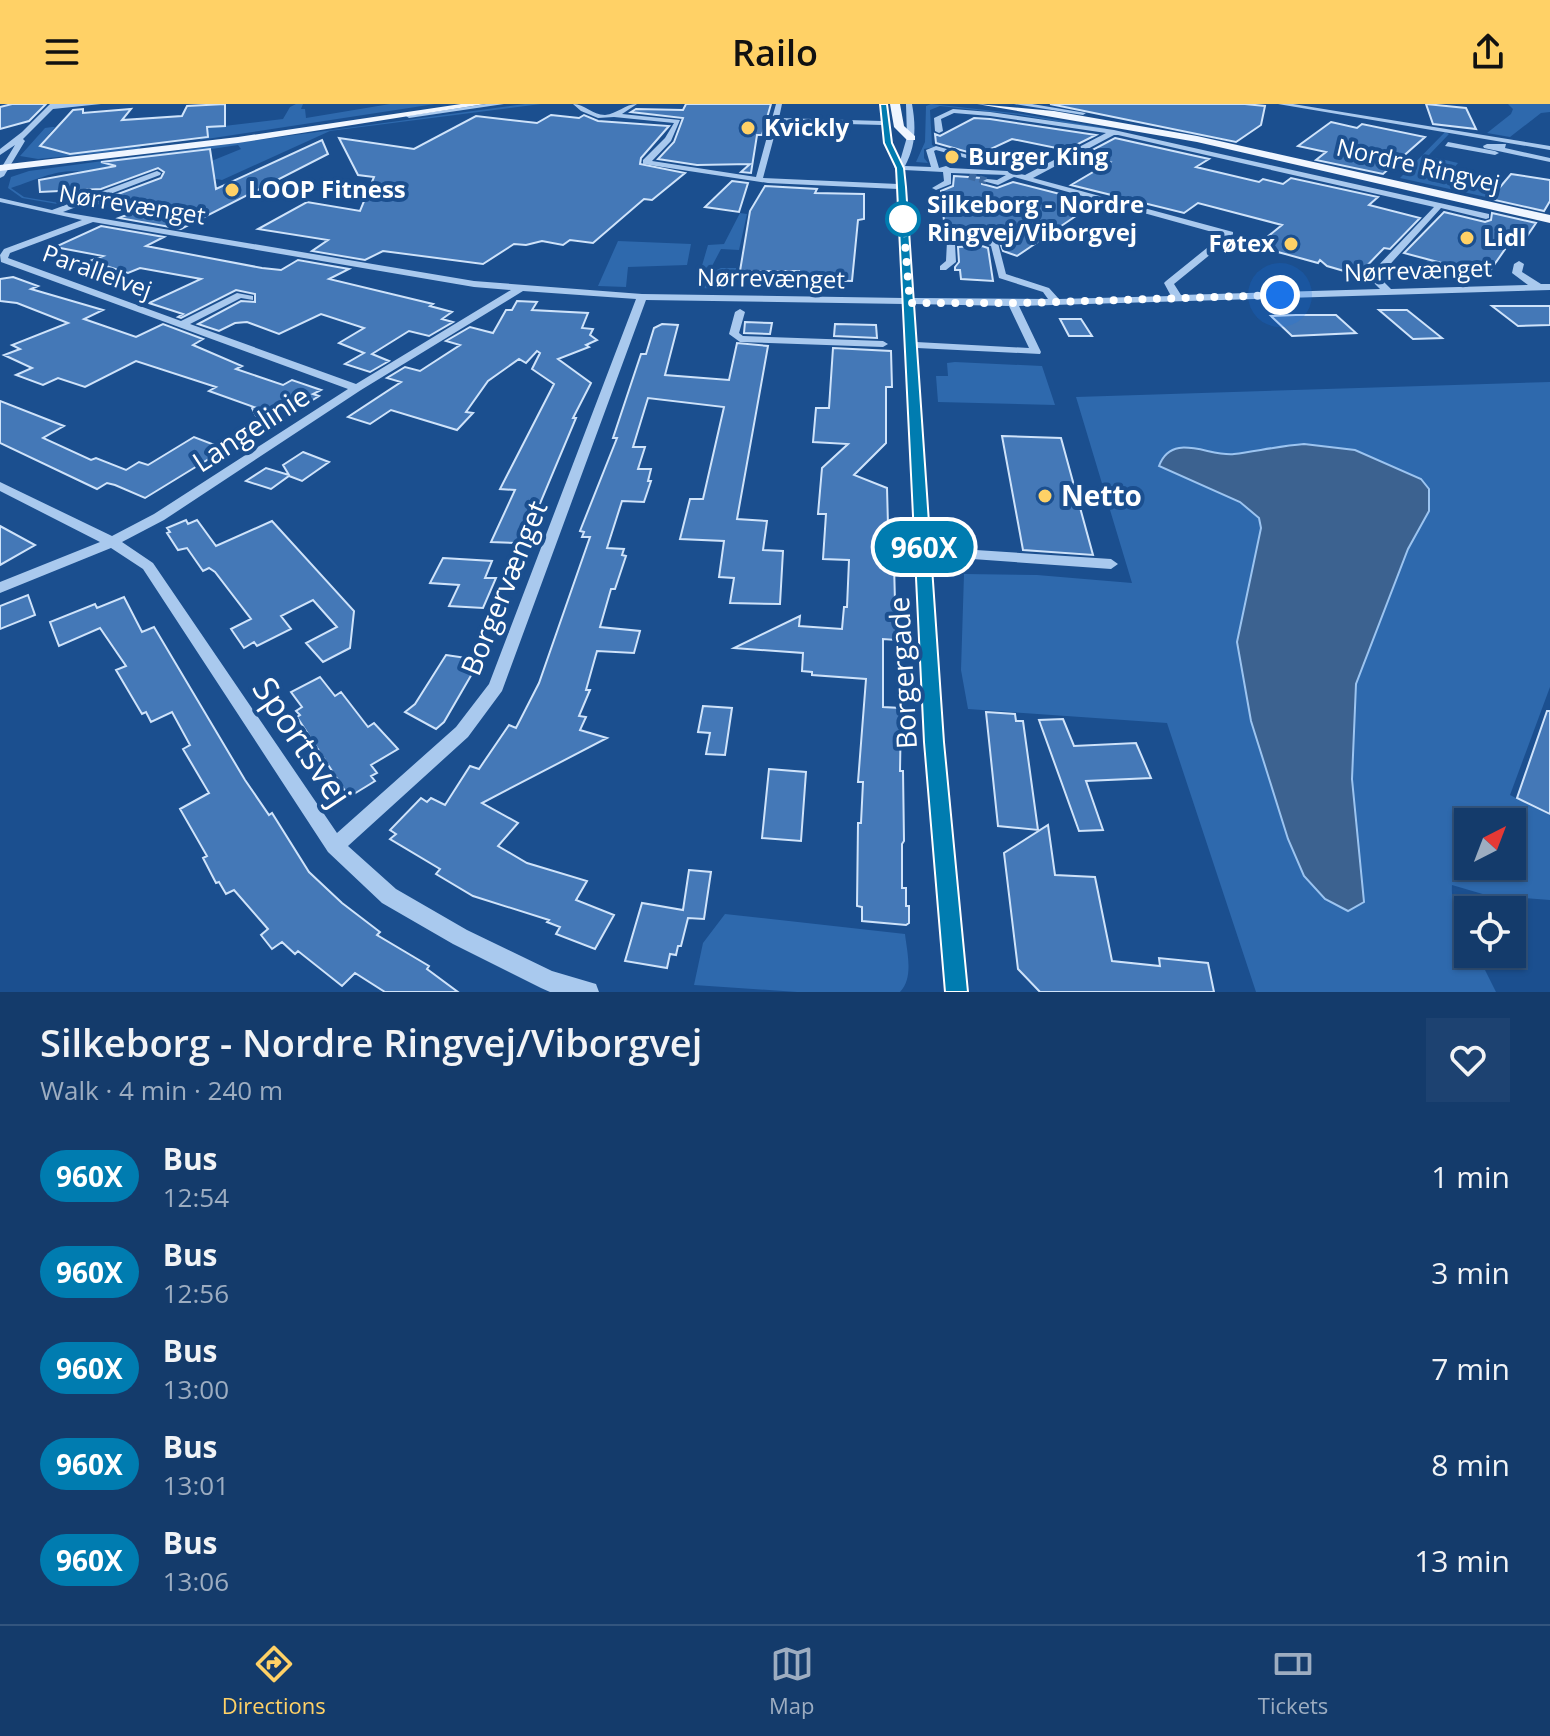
<!DOCTYPE html>
<meta charset="utf-8">
<style>
:root{--surface:#143b6b;--page:#1d4271;--text:#f1f3f6;--muted:#9dadc1;--line:#33557e;--accent:#ffd166}
body{margin:0;font-family:"Open Sans",sans-serif;background:var(--page);color:var(--text);height:100vh;display:flex;flex-direction:column;font-size:30px;white-space:nowrap}
*{box-sizing:border-box;margin:0}
p{font-size:26px;color:var(--muted)}
.icon{flex:none;width:44px;height:44px;fill:none;stroke:currentColor;stroke-width:2;stroke-linecap:round;stroke-linejoin:round}
.map{position:relative;height:888px;overflow:hidden}
.details{display:flex;flex-direction:column;background:var(--surface);flex:1}
.details>*{flex:none}
.badge{padding:0 16px;border-radius:26px;font-size:28px;line-height:52px}
.needle{width:52px;rotate:42deg}
.controls{position:absolute;left:1454px;top:704px;display:grid;gap:16px}
.controls a{display:grid;place-items:center;width:72px;height:72px;border-radius:0px;background:var(--surface);box-shadow:0 2px 6px #0004,0 0 0 2px var(--line);font-size:40px}
.you{position:absolute;width:40px;height:40px;margin:-20px;border:6px solid #fff;border-radius:50%;background:#1a73e8;box-shadow:0 0 0 12px #1a73e833}
.map>.badge{position:absolute;translate:-50% -50%;box-shadow:0 0 0 4px #fff}
.round{display:grid;place-items:center;flex:none;width:84px;height:84px;border-radius:0px;background:var(--page)}
.head{display:flex;align-items:center;justify-content:space-between;height:136px;padding:0 40px}
h1{font-size:38px;font-weight:600;line-height:60px}
ul{padding:0;list-style:none}
li{display:flex;align-items:center;gap:24px;height:96px;padding:0 40px}
li div{flex:1}
li b{display:block;font-size:30px}
li em{font-style:normal}
li .badge{min-width:88px;font-weight:700;text-align:center}
header{display:flex;justify-content:space-between;align-items:center;height:104px;padding:0 40px;background:var(--accent);color:#111;font-size:36px;font-weight:600}
.tabs{display:flex;justify-content:space-around;align-items:center;height:112px;border-top:2px solid var(--line);background:var(--surface);font-size:22px;color:var(--muted)}
.tabs a{display:grid;justify-items:center;gap:4px}
.tabs .on{color:var(--accent)}
.map>svg:first-child{display:block}
.green{fill:#2e69ad;fill-rule:evenodd}
.water{fill:#3c6290;stroke:#9cc4f0;stroke-width:2}
.building{fill:#4478b7;stroke:#cfe3fa;stroke-width:2}
.lines{fill:none;stroke-linecap:round;stroke-linejoin:round}
.minor-tunnel{stroke:#3d69a0;stroke-width:7;stroke-dasharray:7 4;stroke-linecap:butt}
.minor{fill:#a9c9ee;fill-rule:evenodd}
.major{fill:#f0f6ff;fill-rule:evenodd}
.line{fill:#007cb0;stroke:#fff;stroke-width:2}
.walk{stroke:#fff;stroke-width:8;stroke-dasharray:0 14.4}
.poi-dot{fill:#ffd166;stroke:#1b4f8f;stroke-width:3}
.stop-dot{fill:#fff;stroke:#007cb0;stroke-width:4}
.labels{text-anchor:middle;stroke-width:8;stroke-linejoin:round;paint-order:stroke}
.far-poi-label{font-size:24px;font-weight:bold;fill:#fff;stroke:#1b4f8f;text-anchor:start}
.far-street-label{font-size:24px;fill:#fff;stroke:#1b4f8f}
.far-stop-label{font-size:24px;font-weight:bold;fill:#fff;stroke:#1b4f8f;text-anchor:start}
.street-label{font-size:28px;fill:#fff;stroke:#1b4f8f}
.poi-label{font-size:28px;font-weight:bold;fill:#fff;stroke:#1b4f8f;text-anchor:start}
.near-street-label{font-size:34px;fill:#fff;stroke:#1b4f8f}
</style>
<header><svg class="icon" aria-label="menu" viewBox="0 0 24 24"><path d="M4 6h16M4 12h16M4 18h16"/></svg>Railo<svg class="icon" aria-label="share" viewBox="0 0 24 24"><path d="M12 15V3M7 8l5-5 5 5M5 13v7h14v-7"/></svg></header>
<div class="map">
<svg width="1550" height="888" viewBox="0 0 1550 888">
<rect width="100%" height="100%" fill="#1b4f8f"/>
<path class="green" d="M296,0H303L301,5H305L306,14L390,0H435L200,36L207,24L283,15L290,3Z
M525,0H541L330,27L222,76L182,69L241,45L238,41L119,59L107,64L104,72C63,61 50,71 11,84L24,93L65,100L63,101L22,94L8,84L11,73L29,67Z
M931,0L1022,10L1105,24L1107,26L1020,11L940,2L930,6L932,41L935,43L924,45V54L928,59L916,58L925,38L926,2Z
M1508,0H1550V8L1541,9L1510,33L1487,29L1511,10L1513,5Z
M52,23H55L39,42L60,48L144,37L139,45L38,55L20,52L45,24Z
M1445,28L1449,30L1428,52L1458,59L1447,72L1520,92L1513,99L1400,74Z
M740,109L747,110L739,146L721,145L712,162L701,165L708,141L724,140Z
M618,137L691,140L687,161L628,163L626,183L598,182Z
M1428,156L1489,172L1410,175Z
M721,164H736V185L697,184L700,174Z
M955,258L1042,262L1055,301L938,298L936,272H948L947,259Z
M1550,278V583L1510,691L1550,711V796L1486,791L1452,781C1450,808 1468,823 1468,850H1477L1496,888H1256L1167,619L968,605L961,566L964,470L1037,471L1132,479L1076,293ZM1468,718H1512V762H1468Z
M725,810L905,830C907,848 914,874 900,888H797L694,881L703,839Z"/>
<path class="water" d="M1304,340L1355,346L1421,375L1429,385V407L1408,445L1356,580L1352,675L1364,798L1348,807L1325,795L1304,772L1288,735L1251,617L1237,538L1261,424L1259,414L1240,398L1159,362C1172,327 1209,353 1234,350C1257,347 1280,342 1304,340Z"/>
<path class="building" d="M12,0H46L29,17L0,25V3Z
M225,0V22L207,23L208,33L70,50L40,42L73,6L83,5V9L131,5L122,16L182,12L187,2Z
M686,0H771L762,31H757L751,69L741,68L750,60L697,61L658,55L674,38L683,14L631,8L636,5L683,6Z
M1050,0H1245L1265,2L1261,21L1236,38Z
M1426,0L1466,4L1476,25L1433,20Z
M551,11L579,14L584,11L598,17L669,22L641,54L640,60L685,69L652,96L644,95L593,139L570,136L563,141L542,137L526,141L514,140L483,160L383,147L365,156L312,147L328,136L258,125L307,98L360,107L374,73L358,71L339,34L414,45L476,12L537,19Z
M974,14L990,15L1096,31L1066,46L1012,35L978,51L936,39L935,30L940,32Z
M1331,18L1357,24L1362,20L1425,33L1383,70L1316,56L1326,48L1298,42Z
M1115,34L1209,55L1196,63L1259,78L1263,75L1283,80L1291,74L1378,93L1369,101L1420,114L1390,145L1384,144L1358,171L1327,162L1320,156L1318,159L1256,142L1282,121L1198,99L1184,109L1071,81L1110,58L1083,51Z
M322,36L328,50L181,125L119,114L137,107L94,99L161,74L164,68L158,64L101,85L40,88L39,76L116,62L101,58L210,45L216,85Z
M1511,70L1550,76V97L1544,107L1490,95Z
M954,72L982,74V80L997,84L1013,78L1095,99L1017,152L1003,147L999,136L985,130L951,131L949,117H944L941,87L953,82Z
M732,77L748,79L739,108L705,103Z
M765,82L817,85L815,89L864,90V115L858,116L852,177L799,176V167H740L750,107Z
M1444,108L1485,118L1491,116L1492,109L1536,119L1519,144L1508,141L1487,171L1404,149Z
M101,122L164,133L146,142L262,164L281,166L298,156L349,165L329,175L433,200L430,202L452,208L442,215L453,218L429,232L409,227L372,250L389,257L370,268L345,260L364,249L339,239L364,224L321,210L279,230L247,218L235,219L219,227L198,220L241,197L255,198V190L236,186L181,214L178,213L183,210L149,199L201,175L140,164L128,169L90,157L103,152L55,143Z
M982,142L988,144L993,177L961,175L960,166H955V163L959,158L958,143Z
M13,173L38,182L31,185L103,206L84,215L136,233L163,220L203,235L193,241L242,262L236,265L283,281L292,276L321,286L313,290L319,292L297,306L287,302L260,320L252,304L254,303L209,287L216,283L136,257L85,283L58,274L43,281L16,271L32,264L4,251L20,245L12,241L68,219L17,199L0,197V175Z
M517,197L537,198L532,206L588,209L582,224L593,225L590,231L597,236L586,241L589,243L558,255L591,279L573,314H576L528,428H522L518,439L491,438L515,386L500,385L554,280L532,265L540,249L537,247L526,259L519,255L488,277L466,308L473,309L457,326L391,306L370,320L348,313L401,278L387,274L405,263L420,267L460,241L446,237L470,223L493,229L506,206H512Z
M1492,202H1550V221L1518,222Z
M1379,206H1407L1442,234L1413,235Z
M1296,211H1336L1356,229L1292,232L1271,212Z
M1060,215H1081L1092,232H1069Z
M745,218L772,219L770,230L744,229Z
M662,220L678,221L665,271L729,276L737,239L768,242L737,415L767,417L763,446L783,447L780,500L730,499L734,474L719,473L724,437L680,435L690,395H703L724,303L648,294L633,343H645L638,365H651L648,377H651L644,398L622,397L607,444L624,445L622,451L626,452L615,485H611L600,523L640,527L634,549L597,547L586,586H590L579,612L586,613L580,626L607,634L482,699L518,719L498,742L527,759L587,777L576,796L614,811L595,845L556,830L560,823L547,818L549,816L473,792L436,770L440,765L390,735L396,730L390,726L421,694L427,698L431,694L445,701L470,662L479,665L509,621L516,624L539,579L590,433H582L584,428L580,427L617,334H613L641,250H646L654,224Z
M835,220L876,221L877,234L834,232Z
M833,244L891,247L892,283H886V339L854,371L887,384L888,421L893,422L896,536L883,535V603L901,604L900,667H903L904,737L902,740V784H906V802H909V819L906,821L862,817V803L857,802L858,719H861L863,678H858L866,575L812,571V568L802,567L803,549L734,544L800,512L799,522L842,525L844,503H847L849,456L823,455L826,410H818L822,364L848,340L813,338L816,304H829Z
M0,297L64,322L43,334L91,356L96,354L126,366L139,358L148,361L194,333L225,345L145,394L115,381L107,379L97,385L0,339Z
M1002,332L1061,334L1093,451L1023,446Z
M303,348L329,358L302,377L289,372L271,385L246,377L266,364L289,371L283,361Z
M186,416L188,420L197,416L216,442L272,417L354,507L350,544L323,558L306,539L337,523L313,496L281,512L291,525L257,542L254,538L244,544L231,525L251,515L215,468L209,464L203,467L187,444L178,446L167,429L170,428L167,424Z
M0,422L35,441L0,461Z
M443,454L492,457L485,474H496L483,504L449,502L459,481L430,479Z
M28,491L35,511L0,525V502Z
M124,493L142,528L154,523L245,676L269,711L272,709L309,768L342,799L380,828L377,831L429,862L427,865L458,888H385L355,869L342,882L298,847L295,850L282,838L272,845L261,831L268,825L234,786L226,790L219,778L216,779L203,754L207,752L180,705L209,689L183,645L190,641L172,608L151,618L146,608L142,610L116,566L126,562L100,524L59,542L50,518L95,500L97,504Z
M446,551L480,556L444,618L436,625L405,608L415,600Z
M320,573L335,592L341,588L368,623L374,619L398,645L371,661L377,669L371,672L375,677L349,693L297,613L300,611L296,607L302,603L291,588Z
M703,602L732,604L725,651L706,650L710,629L698,628Z
M1547,607H1550V710L1517,694Z
M986,608L1015,610L1016,617H1023L1038,726L998,722Z
M1063,615L1074,642L1136,639L1151,674L1086,677L1103,726L1079,727L1039,616Z
M769,665L806,668L801,737L762,734Z
M1048,721L1055,771L1095,773L1112,857L1160,862L1159,854L1208,859L1214,888H1040L1018,865L1004,749Z
M689,766L711,768L704,815L688,814L681,842H678L676,851L670,850L667,864L625,857L642,799L683,806Z"/>
<g class="lines">
<path class="minor-tunnel" d="M969,72L987,77"/>
<path class="minor" d="M50,0H101L53,5L23,35L25,37L4,72L0,74V66L15,41L0,51V45L22,28Z
M486,0H504L409,14L406,12Z
M573,0C585,0 592,11 605,11C617,10 625,0 637,0L622,10L680,16L671,37L652,57L756,73L776,0H782L779,14L882,17L880,0H886L892,39L900,57L907,33L906,0H912C916,22 916,42 905,62L931,63L926,46L936,42L1003,61L999,63L936,46L934,47L939,64L946,62L950,64L1007,67L1025,71L1106,29L990,12L954,9L941,15L943,27L939,29L935,27L934,14L953,5L990,8L1114,26L1489,110V114L1486,115L1441,104L1384,167L1382,176L1391,185L1528,181L1512,169L1514,160L1519,157L1524,160L1522,168L1541,180H1550V186L1019,202L1041,248L1040,250L917,244L930,443L1111,455L1118,460L1111,465L930,452L943,638L968,888H946L925,638L904,200L646,196L502,587L468,633L348,742L396,785L467,826L552,867L596,880L599,888H550L541,884L453,840L382,799L328,748L143,465L111,444L0,489V478L100,438L0,387V378L112,432L154,410L348,285L1,158L0,151L4,145L82,116L0,98V94L52,106L157,67L161,69L160,71L63,108L474,177L642,190L904,194L898,85L768,79L643,60V56L665,34L674,19L614,13L598,14L581,7ZM778,18L882,21C885,42 896,59 898,80L763,74ZM1114,31H1118L1434,103L1374,166L1372,177L1380,185L1181,191L1174,180L1233,132V128L1033,74ZM904,66L943,68L944,77L932,84L936,86L951,80V69L1006,71L997,76L987,75L983,77L998,81L1014,73L1223,131L1166,177L1164,179L1171,192L1059,195L1049,184L1006,170L998,139L984,133L951,134L947,137L946,157L940,162V166H946L956,158L955,140L983,139L991,142L999,174L1043,188L1048,195L913,194ZM93,118L474,183L511,186L356,280L190,220L241,194L253,196V192L237,189L181,217L8,154L10,149ZM523,187L636,195L489,580L456,623L337,729L153,459L122,438L164,416L361,286ZM914,200L1009,202L1029,244L916,238Z
M1014,0H1032L1086,9L1083,11Z
M1278,0H1293L1550,42V46Z
M1448,38L1495,47L1499,49L1495,51L1445,42Z
M1487,40H1506L1505,44L1550,54V58L1484,44L1483,42Z
M740,205L745,208L739,229L743,232L883,237L888,240L883,243L740,238L729,230L735,208Z"/>
<path class="major" d="M461,0H485L238,39L0,67V61L238,33Z
M890,0H900L904,22L915,32V36H907L894,23Z
M977,0L1054,7L1197,32L1550,111V119L1197,38Z"/>
</g>
<path class="line" d="M880,0H887L892,39L904,64L906,83L944,638L968,888H945L924,638L897,83L896,64L884,39Z"/>
<g class="lines">
<path class="walk" d="M903,115L910,199H1023L1280,191"/>
</g>
<g class="poi-dot">
<circle cx="748" cy="24" r="8"/>
<circle cx="952" cy="53" r="8"/>
<circle cx="232" cy="86" r="8"/>
<circle cx="1467" cy="134" r="8"/>
<circle cx="1291" cy="140" r="8"/>
<circle cx="1045" cy="392" r="8"/>
</g>
<circle class="stop-dot" cx="903" cy="115" r="16"/>
<g class="labels">
<g class="far-poi-label">
<text x="764" y="32">Kvickly</text>
<text x="968" y="61">Burger King</text>
<text x="248" y="94">LOOP Fitness</text>
<text x="1483" y="142">Lidl</text>
<text x="1275" y="148" text-anchor="end">Føtex</text>
</g>
<g class="far-street-label">
<text transform="translate(1418 62) rotate(13)" y="8">Nordre Ringvej</text>
<text transform="translate(132 101) rotate(9)" y="8">Nørrevænget</text>
<text transform="translate(1418 167) rotate(-2)" y="8">Nørrevænget</text>
<text transform="translate(97 168) rotate(20)" y="8">Parallelvej</text>
<text transform="translate(771 175) rotate(1)" y="8">Nørrevænget</text>
</g>
<g class="far-stop-label">
<text x="927" y="109">Silkeborg - Nordre<tspan x="927" dy="28">Ringvej/Viborgvej</tspan></text>
</g>
<g class="street-label">
<text transform="translate(251 325) rotate(-33)" y="10">Langelinie</text>
<text transform="translate(504 484) rotate(-68)" y="10">Borgervænget</text>
<text transform="translate(903 569) rotate(-93)" y="10">Borgergade</text>
</g>
<g class="poi-label">
<text x="1061" y="402">Netto</text>
</g>
<g class="near-street-label">
<text transform="translate(302 638) rotate(56)" y="12">Sportsvej</text>
</g>
</g>
</svg>
<div class="controls">
<a><svg class="needle" viewBox="-14 -14 28 28"><path d="M0-13l5 13h-10z" fill="#e53935"/><path d="M0 13l5-13h-10z" fill="#9dadc1"/></svg></a>
<a><svg class="icon" aria-label="locate" viewBox="0 0 24 24"><circle cx="12" cy="12" r="6"/><path d="M12 2v4M12 18v4M2 12h4M18 12h4"/></svg></a>
</div>
<div class="you" style="left:1280px;top:191px"></div>
<b class="badge" style="left:924px;top:443px;background:#007cb0;color:#fff">960X</b>
</div>
<section class="details">
<div class="head"><div><h1>Silkeborg - Nordre Ringvej/Viborgvej</h1><p>Walk · 4 min · 240 m</p></div><a class="round"><svg class="icon" aria-label="heart" viewBox="0 0 24 24"><path d="M12 20l-8-8c-3-5 5-10 8-4 3-6 11-1 8 4z"/></svg></a></div>
<ul>
<li><span class="badge" style="background:#007cb0;color:#fff">960X</span><div><b>Bus</b><p>12:54</p></div><em>1 min</em></li>
<li><span class="badge" style="background:#007cb0;color:#fff">960X</span><div><b>Bus</b><p>12:56</p></div><em>3 min</em></li>
<li><span class="badge" style="background:#007cb0;color:#fff">960X</span><div><b>Bus</b><p>13:00</p></div><em>7 min</em></li>
<li><span class="badge" style="background:#007cb0;color:#fff">960X</span><div><b>Bus</b><p>13:01</p></div><em>8 min</em></li>
<li><span class="badge" style="background:#007cb0;color:#fff">960X</span><div><b>Bus</b><p>13:06</p></div><em>13 min</em></li>
</ul>
</section>
<nav class="tabs">
<a class="on"><svg class="icon" aria-label="directions" viewBox="0 0 24 24"><path d="M12 3l9 9-9 9-9-9zM9 14v-3h6M13 9l2 2-2 2"/></svg>Directions</a>
<a><svg class="icon" aria-label="map" viewBox="0 0 24 24"><path d="M3 6l6-2 6 2 6-2v14l-6 2-6-2-6 2zM9 4v14M15 6v14"/></svg>Map</a>
<a><svg class="icon" aria-label="tickets" viewBox="0 0 24 24"><path d="M3 7h18v10H3zM15 7v10"/></svg>Tickets</a>
</nav>
